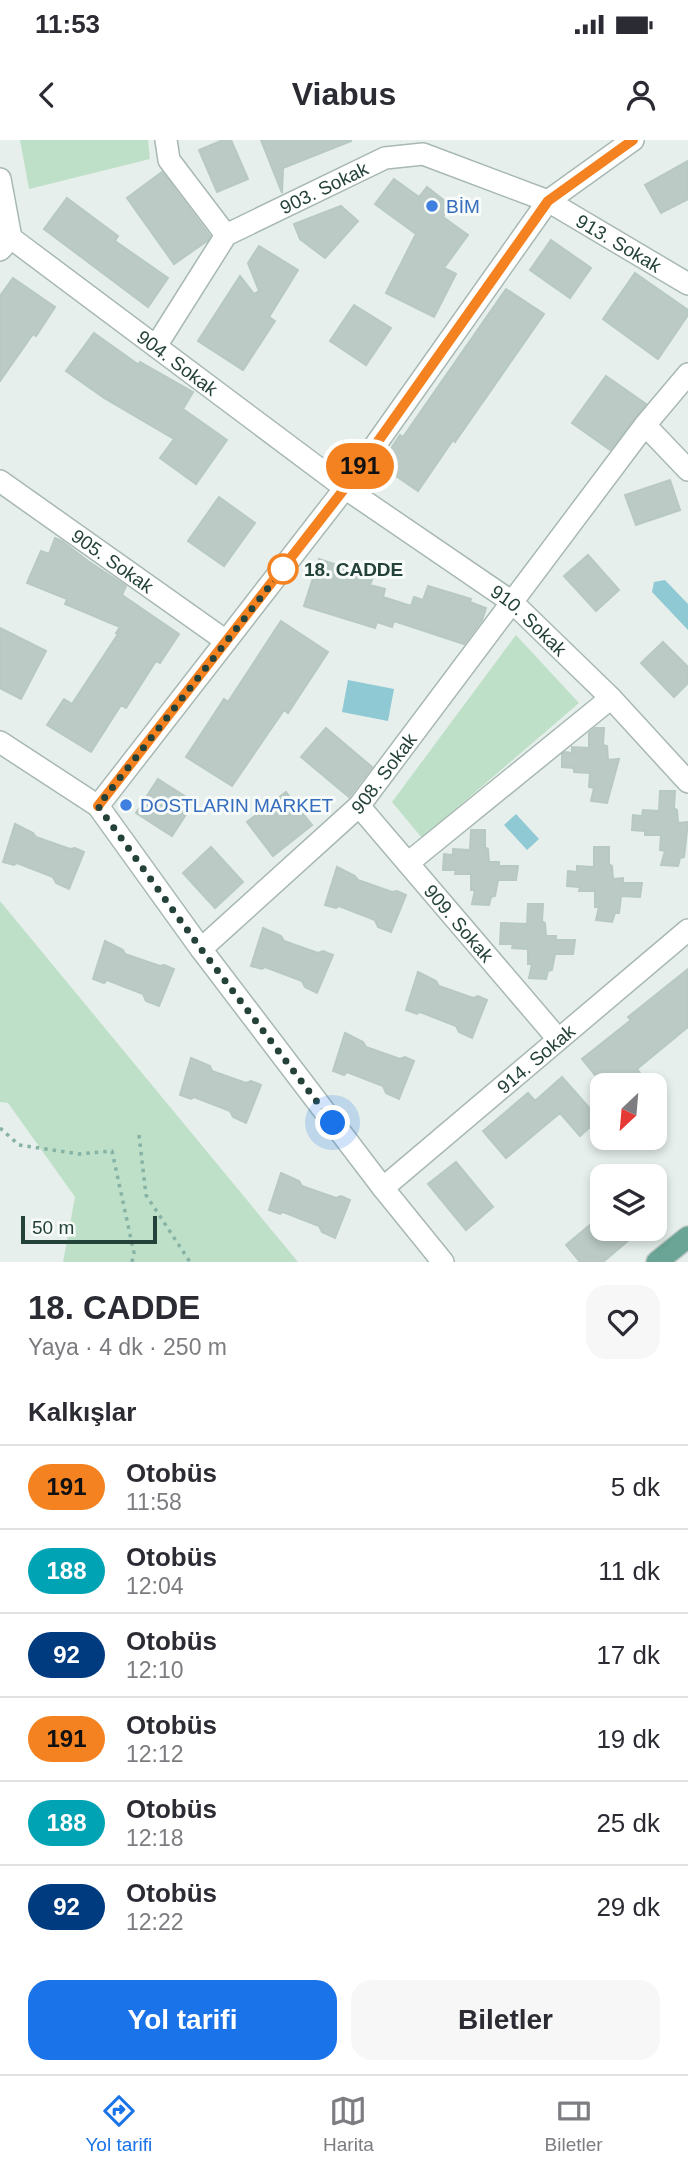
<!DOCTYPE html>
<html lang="tr">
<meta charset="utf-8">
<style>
:root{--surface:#fff;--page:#f7f7f7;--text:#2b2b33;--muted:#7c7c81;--line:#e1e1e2;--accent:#1a73e8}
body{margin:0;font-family:Arial,sans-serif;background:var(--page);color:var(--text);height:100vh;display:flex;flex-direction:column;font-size:26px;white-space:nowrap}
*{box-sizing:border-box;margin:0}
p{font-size:23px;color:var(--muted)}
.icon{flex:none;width:38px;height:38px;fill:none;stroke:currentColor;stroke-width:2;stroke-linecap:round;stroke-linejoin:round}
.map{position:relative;height:1122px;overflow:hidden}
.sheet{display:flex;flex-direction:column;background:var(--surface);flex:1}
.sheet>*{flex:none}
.badge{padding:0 14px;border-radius:23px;font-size:24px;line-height:46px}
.needle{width:46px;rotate:206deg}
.controls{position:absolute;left:590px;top:933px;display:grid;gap:14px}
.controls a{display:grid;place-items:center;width:77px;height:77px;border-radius:14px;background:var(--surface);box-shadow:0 4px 10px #0003;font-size:35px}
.scale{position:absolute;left:21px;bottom:18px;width:136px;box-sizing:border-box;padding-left:7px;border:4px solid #24423a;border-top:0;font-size:19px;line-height:24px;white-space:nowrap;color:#24423a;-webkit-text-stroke:5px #f7fbf9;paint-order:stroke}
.you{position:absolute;width:35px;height:35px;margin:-18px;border:5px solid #fff;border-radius:50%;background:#1a73e8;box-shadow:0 0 0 10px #1a73e833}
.map>.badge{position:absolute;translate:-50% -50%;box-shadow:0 0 0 4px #fff}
h2{padding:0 28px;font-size:26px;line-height:63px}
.round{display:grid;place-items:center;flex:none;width:74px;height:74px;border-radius:21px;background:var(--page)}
.overview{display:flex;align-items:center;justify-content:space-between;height:119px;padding:0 28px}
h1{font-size:33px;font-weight:700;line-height:52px}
.cta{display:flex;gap:14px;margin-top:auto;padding:14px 28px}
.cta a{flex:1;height:80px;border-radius:21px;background:var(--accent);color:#fff;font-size:28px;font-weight:700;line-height:80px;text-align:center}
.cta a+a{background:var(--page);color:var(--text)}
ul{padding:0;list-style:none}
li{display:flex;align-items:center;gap:21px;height:84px;padding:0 28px;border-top:2px solid var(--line)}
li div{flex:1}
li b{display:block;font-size:26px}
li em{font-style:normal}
li .badge{min-width:77px;font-weight:700;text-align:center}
.status{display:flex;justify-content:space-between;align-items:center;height:49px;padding:0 35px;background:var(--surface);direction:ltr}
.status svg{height:19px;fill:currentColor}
header{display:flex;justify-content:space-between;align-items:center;height:91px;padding:0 28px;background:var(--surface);font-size:32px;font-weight:700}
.dock{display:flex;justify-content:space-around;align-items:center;height:98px;border-top:2px solid var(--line);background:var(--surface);font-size:19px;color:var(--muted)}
.dock a{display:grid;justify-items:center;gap:4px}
.dock .selected{color:var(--accent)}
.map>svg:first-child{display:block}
.green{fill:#bfe0c8}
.water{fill:#8ec9d4}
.building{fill:#bbcac4;stroke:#b8c9c2;stroke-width:2}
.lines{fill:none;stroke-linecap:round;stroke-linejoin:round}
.minor-casing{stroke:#a8b8b2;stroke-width:24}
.major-casing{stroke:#c2cac8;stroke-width:24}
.path{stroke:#86b3a5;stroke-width:3.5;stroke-dasharray:3.5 5;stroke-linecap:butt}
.minor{stroke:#fff;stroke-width:21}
.major{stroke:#6aa596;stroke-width:21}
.line-casing{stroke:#fff;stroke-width:16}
.line{stroke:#f58220;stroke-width:10}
.walk{stroke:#24423a;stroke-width:7;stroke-dasharray:0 12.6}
.shop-dot{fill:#3f7fe0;stroke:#f7fbf9;stroke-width:2.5}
.stop-dot{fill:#fff;stroke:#f58220;stroke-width:3.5}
.labels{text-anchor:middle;stroke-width:6;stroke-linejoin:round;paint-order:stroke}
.street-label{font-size:19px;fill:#24423a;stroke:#f7fbf9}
.shop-label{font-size:19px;fill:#366cbe;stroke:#f7fbf9;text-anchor:start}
.stop-label{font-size:19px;font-weight:bold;fill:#24423a;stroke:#f7fbf9;text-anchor:start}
</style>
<div class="status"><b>11:53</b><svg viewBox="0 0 49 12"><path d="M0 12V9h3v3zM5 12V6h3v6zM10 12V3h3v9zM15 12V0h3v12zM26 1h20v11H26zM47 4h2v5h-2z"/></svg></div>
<header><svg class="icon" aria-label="back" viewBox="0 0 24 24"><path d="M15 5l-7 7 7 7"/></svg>Viabus<svg class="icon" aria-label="person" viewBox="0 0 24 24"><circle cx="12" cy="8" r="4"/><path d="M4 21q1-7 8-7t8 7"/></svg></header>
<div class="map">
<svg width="688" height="1122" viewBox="0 0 688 1122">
<rect width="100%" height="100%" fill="#e6efeb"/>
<path class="green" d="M20,0H148L150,19L29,49Z
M516,495L579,563L422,698L392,662Z
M0,761L298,1122H63L75,1057L8,963L0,962Z"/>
<path class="water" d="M665,440L688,464V490L652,452L654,442Z
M348,540L394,549L388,581L342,572Z
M516,674L539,699L527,710L504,685Z"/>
<path class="building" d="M223,0H231L248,39L217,52L199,10Z
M261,0H351V1L283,28L282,53Z
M688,21V59L661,73L645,45Z
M162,32L210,96L207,101L174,124L127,58Z
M394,39L419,57L427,47L451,66L443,77L468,95L444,128L456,134L434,177L386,153L416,94L375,64Z
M67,58L118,96L115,101L168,138L148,167L44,89Z
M341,66L358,81L325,118L300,99L294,84Z
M551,100L591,128L570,158L530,130Z
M259,106L298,130L269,177L275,181L243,230L198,201L240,136L254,154L259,151L248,123Z
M635,133L688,170V175L658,219L603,179Z
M13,138L55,167L36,196L33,194L0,241V156Z
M506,149L544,174L455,302L453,300L418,351L380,325L400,295L403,297Z
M354,165L391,188L366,225L330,201Z
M94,193L139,225L140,222L193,252L183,269L227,300L196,344L160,318L174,299L104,258L66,231Z
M606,236L646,264L610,310L572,283Z
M670,340L680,370L636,385L625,355Z
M219,357L255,383L224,426L188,401Z
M55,398L62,401L88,421L126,446L122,455L179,494L160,523L156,521L126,568L121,565L91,612L47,585L64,559L72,564L118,494L116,493L120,487L65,464L67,459L27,443L41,411L49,414Z
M588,415L619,450L596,471L564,436Z
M319,419L373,437L370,445L385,449L383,457L411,466L414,457L423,460L428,446L471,459L470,462L486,468L482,480L464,504L394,481L392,487L377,482L375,488L304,466Z
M281,481L328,512L288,573L284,570L232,646L186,617L224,559L228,562Z
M0,488L46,511L21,559L0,548Z
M663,502L688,527V543L674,557L641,523Z
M326,588L372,627L349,657L301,617Z
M595,588H604L603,605L607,606L608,620L619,619L607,663L591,661L594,648L589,647L590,633L574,632V628L562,627V614L565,612L572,613V607L589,608V593Z
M158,639L194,662L172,696L136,673Z
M660,651H675L674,668L677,670L678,683L688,682L684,717L680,718L678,726L661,725L665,711L660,710L661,695H645V691L632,690L633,675L642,676L643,670L659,671Z
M286,652L312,685L273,716L247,682Z
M15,684L33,693L36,697L70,709L75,708L84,712L69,749L56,743L53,737L17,723L14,725L3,722Z
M471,690H485V707L488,709L489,722H499V726H518L516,740H498L495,756L491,757L489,765L472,764L475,750H471V734H455L456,730H443L444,714L453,715V709L470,710Z
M211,707L243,742L215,768L183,733Z
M594,707H609V724L612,726L613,739L623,738V743H642L640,757L621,756L619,773H615L612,782L596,780L599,767H595V751H579L580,747L567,746L568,731L577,732V726L594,727Z
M337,727L355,736L358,740L392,752L397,751L406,755L391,792L378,787L375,780L339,766L336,768L325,765Z
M528,764H543L542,781L545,783L546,796H556V800H575L573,814H555L552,830L548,831L546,839L529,838L532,824H528V809L512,808L513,804H500L501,783L527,784Z
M263,788L281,796L284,801L318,813L323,811L333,815L317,853L305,847L302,841L265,827L262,829L251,826Z
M105,801L123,810L125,814L160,826L164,825L174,829L159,866L146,861L143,854L107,840L104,843L93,839Z
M688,829V887L637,929L640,933L625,945H603L582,919L631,880L628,877Z
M418,832L436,841L439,846L473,858L478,856L487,860L472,898L459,892L456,886L420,872L417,874L406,870Z
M345,893L363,902L366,907L400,919L405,917L414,921L399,959L386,953L383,946L347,932L344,935L333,931Z
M191,918L210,926L212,931L246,943L251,941L261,945L246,983L233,977L230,971L194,957L191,959L180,955Z
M562,937L599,979L580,996L560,973L506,1018L483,991L528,953L535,961Z
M456,1022L493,1067L466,1090L428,1044Z
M281,1033L299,1041L302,1046L336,1058L341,1056L350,1060L335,1098L322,1092L319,1086L283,1072L280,1074L269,1070Z
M602,1075V1088H643L603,1122H580L566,1105Z"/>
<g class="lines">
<g class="minor-casing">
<g id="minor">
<path d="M166,0L169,20L226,95"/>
<path d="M0,39L11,98L0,110"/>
<path id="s1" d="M11,98L345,348L512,462L611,558L688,642"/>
<path id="s2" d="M156,206L226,95L385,18L423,14L548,61L688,144"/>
<path d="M645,285L688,330"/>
<path id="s3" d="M0,341L226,501"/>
<path d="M0,602L98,666L201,809L383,1048L443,1122"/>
<path d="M98,666L345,348L548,61L633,0"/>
<path id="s4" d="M359,666L558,899"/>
<path d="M408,723L611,558"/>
<path id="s5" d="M201,809L359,666L645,285L688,234"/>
<path id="s6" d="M383,1048L688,790"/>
</g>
</g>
<g class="major-casing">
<path id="major" d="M657,1122L688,1097"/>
</g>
<path class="path" d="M0,988L19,1005L79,1014L112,1011L134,1113L132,1122
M139,995L146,1055L190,1122"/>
<use href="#minor" class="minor"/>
<use href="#major" class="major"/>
</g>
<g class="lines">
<g class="line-casing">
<path id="line" d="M98,666L345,348L548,61L633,0"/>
</g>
<use href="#line" class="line"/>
<path class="walk" d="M283,429L98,666L201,809L333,983"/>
</g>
<g class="shop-dot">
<circle cx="432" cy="66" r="7"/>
<circle cx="126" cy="665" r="7"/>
</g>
<circle class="stop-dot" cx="283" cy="429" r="14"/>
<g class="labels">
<g class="street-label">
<text dy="7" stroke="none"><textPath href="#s2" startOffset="240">903. Sokak</textPath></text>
<text dy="7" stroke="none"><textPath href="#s2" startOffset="562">913. Sokak</textPath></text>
<text dy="7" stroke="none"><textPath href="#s1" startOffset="208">904. Sokak</textPath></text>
<text dy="7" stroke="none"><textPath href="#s3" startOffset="138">905. Sokak</textPath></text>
<text dy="7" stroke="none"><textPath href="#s1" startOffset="644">910. Sokak</textPath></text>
<text dy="7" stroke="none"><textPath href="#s5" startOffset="254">908. Sokak</textPath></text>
<text dy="7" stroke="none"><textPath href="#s4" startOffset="154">909. Sokak</textPath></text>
<text dy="7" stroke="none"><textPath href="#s6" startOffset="200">914. Sokak</textPath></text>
</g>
<g class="shop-label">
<text x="446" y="73">BİM</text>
<text x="140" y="672">DOSTLARIN MARKET</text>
</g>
<g class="stop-label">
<text x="304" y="436">18. CADDE</text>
</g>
</g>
</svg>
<div class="controls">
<a><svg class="needle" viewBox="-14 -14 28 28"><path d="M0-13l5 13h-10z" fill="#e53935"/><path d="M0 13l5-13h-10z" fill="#7c7c81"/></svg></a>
<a><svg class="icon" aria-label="layers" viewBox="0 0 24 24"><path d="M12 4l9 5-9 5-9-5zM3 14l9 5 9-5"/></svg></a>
</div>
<div class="scale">50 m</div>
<div class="you" style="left:333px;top:983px"></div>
<b class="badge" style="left:360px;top:326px;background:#f58220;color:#111">191</b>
</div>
<section class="sheet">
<div class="overview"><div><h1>18. CADDE</h1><p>Yaya · 4 dk · 250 m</p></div><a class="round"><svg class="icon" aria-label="heart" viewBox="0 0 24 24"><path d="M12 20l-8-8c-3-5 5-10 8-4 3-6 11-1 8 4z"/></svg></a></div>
<h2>Kalkışlar</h2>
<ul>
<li><span class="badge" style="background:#f58220;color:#111">191</span><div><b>Otobüs</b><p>11:58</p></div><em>5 dk</em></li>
<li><span class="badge" style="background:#00a3b4;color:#fff">188</span><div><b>Otobüs</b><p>12:04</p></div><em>11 dk</em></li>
<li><span class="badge" style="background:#003b80;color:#fff">92</span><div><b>Otobüs</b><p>12:10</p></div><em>17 dk</em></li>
<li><span class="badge" style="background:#f58220;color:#111">191</span><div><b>Otobüs</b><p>12:12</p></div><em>19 dk</em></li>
<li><span class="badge" style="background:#00a3b4;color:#fff">188</span><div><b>Otobüs</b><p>12:18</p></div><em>25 dk</em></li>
<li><span class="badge" style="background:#003b80;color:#fff">92</span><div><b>Otobüs</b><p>12:22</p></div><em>29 dk</em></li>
</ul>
<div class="cta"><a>Yol tarifi</a><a>Biletler</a></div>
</section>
<nav class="dock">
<a class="selected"><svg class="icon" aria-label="directions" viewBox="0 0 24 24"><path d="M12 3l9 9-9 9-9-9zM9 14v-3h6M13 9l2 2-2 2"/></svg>Yol tarifi</a>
<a><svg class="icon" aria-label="map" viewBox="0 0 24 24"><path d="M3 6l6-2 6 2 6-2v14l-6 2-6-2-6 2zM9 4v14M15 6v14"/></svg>Harita</a>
<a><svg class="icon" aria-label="tickets" viewBox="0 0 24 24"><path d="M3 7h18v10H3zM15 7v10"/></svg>Biletler</a>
</nav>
